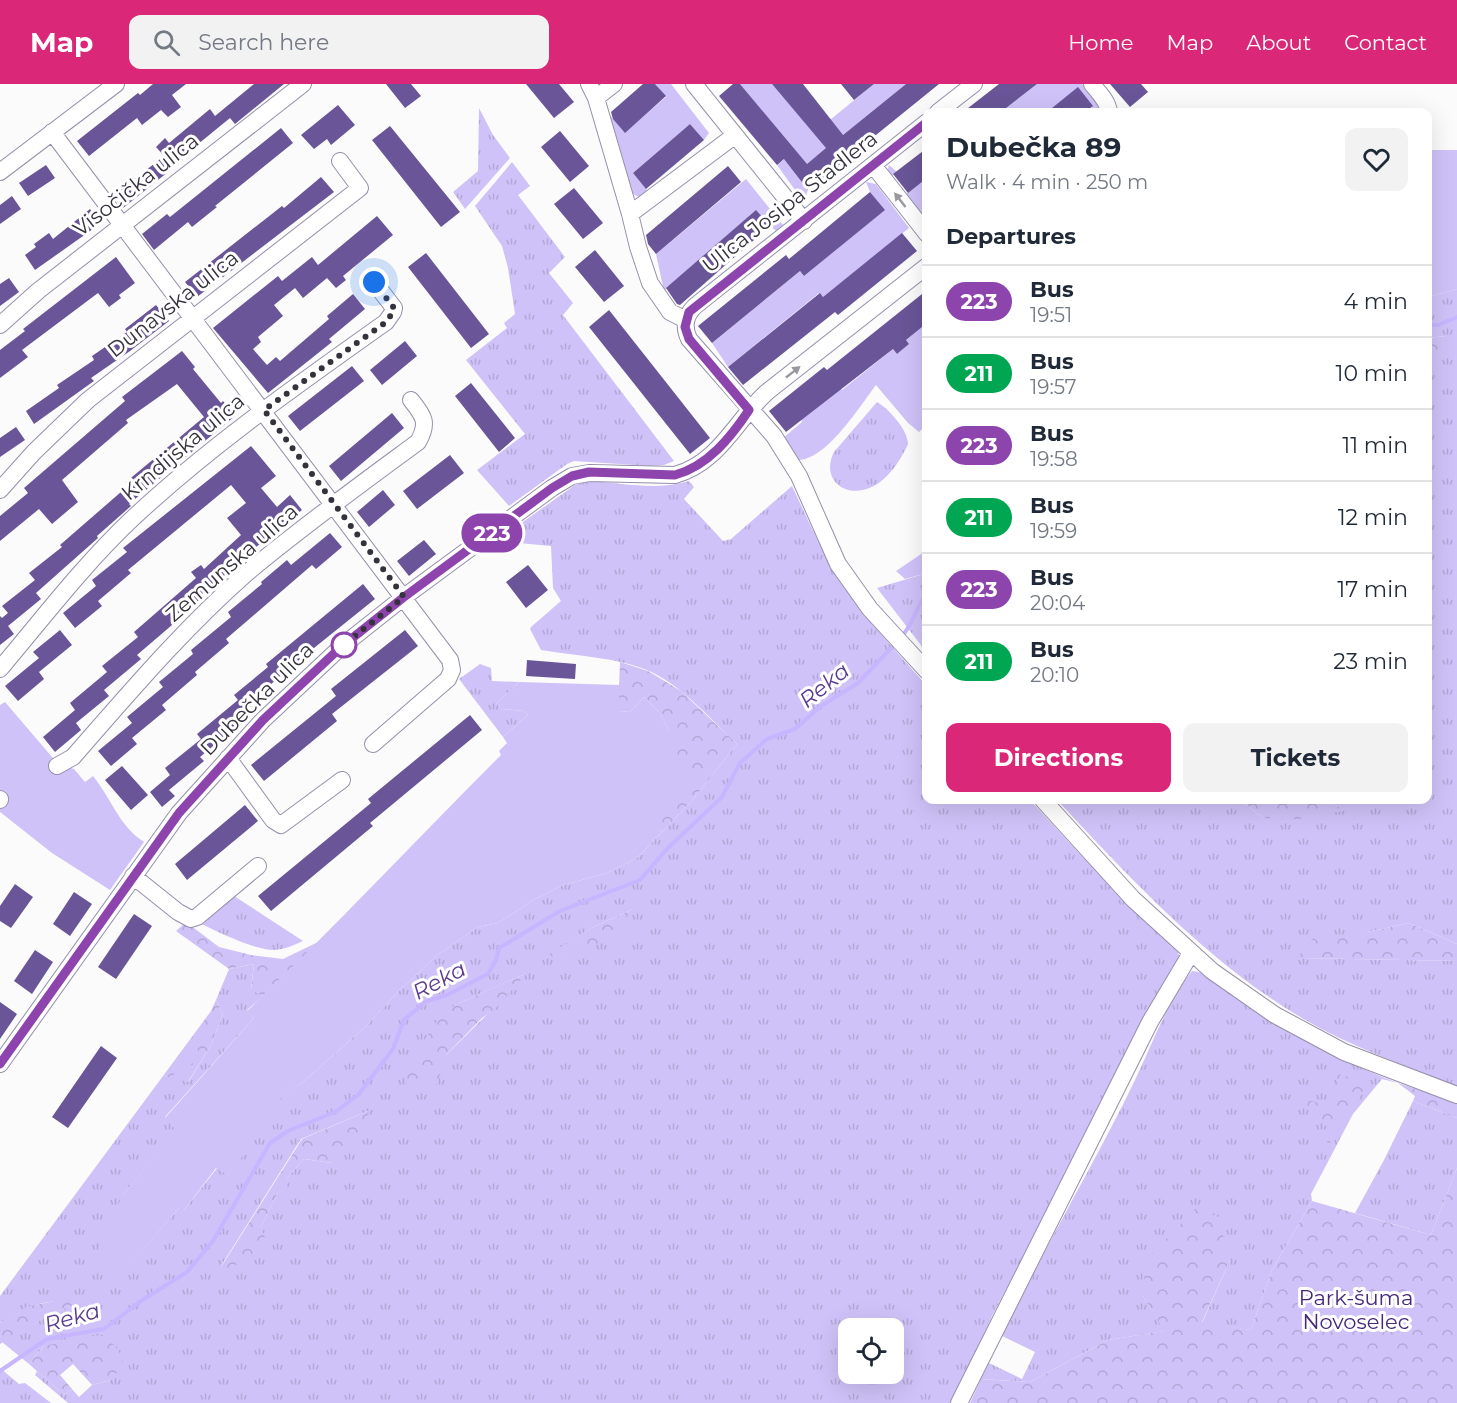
<!DOCTYPE html>
<meta charset="utf-8">
<style>
:root{--surface:#fff;--page:#f2f2f3;--text:#1f2937;--muted:#747a83;--line:#e0e1e3;--accent:#db2777}
body{margin:0;font-family:Montserrat,sans-serif;background:var(--page);color:var(--text);height:100vh;display:flex;flex-direction:column;font-size:22px;white-space:nowrap}
*{box-sizing:border-box;margin:0}
p{font-size:20px;color:var(--muted)}
.icon{flex:none;width:33px;height:33px;fill:none;stroke:currentColor;stroke-width:2;stroke-linecap:round;stroke-linejoin:round}
.map{position:relative;flex:1;overflow:hidden}
.details{position:absolute;left:922px;top:24px;width:510px;height:696px;display:flex;flex-direction:column;background:var(--surface);border-radius:12px;box-shadow:0 6px 24px #0002}
.details>*{flex:none}
.badge{padding:0 12px;border-radius:20px;font-size:21px;line-height:39px}
.tools{position:absolute;left:838px;top:1234px;display:grid;gap:12px}
.tools a{display:grid;place-items:center;width:66px;height:66px;border-radius:12px;background:var(--surface);box-shadow:0 6px 24px #0002;font-size:30px}
.you{position:absolute;width:30px;height:30px;margin:-15px;border:4px solid #fff;border-radius:50%;background:#1a73e8;box-shadow:0 0 0 9px #1a73e833}
.map>.badge{position:absolute;translate:-50% -50%;box-shadow:0 0 0 3px #fff}
h2{padding:0 24px;font-size:22px;line-height:54px}
.round{display:grid;place-items:center;flex:none;width:63px;height:63px;border-radius:12px;background:var(--page)}
.overview{display:flex;align-items:center;justify-content:space-between;height:102px;padding:0 24px}
h1{font-size:28px;font-weight:700;line-height:45px}
.button{display:flex;gap:12px;margin-top:auto;padding:12px 24px}
.button a{flex:1;height:69px;border-radius:12px;background:var(--accent);color:#fff;font-size:24px;font-weight:700;line-height:69px;text-align:center}
.button a+a{background:var(--page);color:var(--text)}
ul{padding:0;list-style:none}
li{display:flex;align-items:center;gap:18px;height:72px;padding:0 24px;border-top:2px solid var(--line)}
li div{flex:1}
li b{display:block;font-size:22px}
li em{font-style:normal}
li .badge{min-width:66px;font-weight:700;text-align:center}
header{display:flex;align-items:center;gap:36px;box-sizing:border-box;height:84px;padding:0 30px;background:var(--accent);color:#fff}
header strong{font-size:28px}
nav{display:flex;gap:33px;margin-inline-start:auto;font-size:21px}
.search{width:420px;height:54px;background:var(--page);display:flex;align-items:center;gap:15px;box-sizing:border-box;padding:0 21px;border-radius:12px;color:var(--muted);font-size:22px}
.map>svg:first-child{display:block}
.grass{fill:url(#grass-tufts);fill-rule:evenodd}
.forest{fill:url(#forest-crowns)}
.green{fill:#cfc2f8}
.lines{fill:none;stroke-linecap:round;stroke-linejoin:round}
.stream{stroke:#c8b5ff;stroke-width:4}
.building{fill:#695597}
.street-casing{stroke:#958fa9;stroke-width:18}
.street{stroke:#fff;stroke-width:16}
.oneway{fill:#9a989e}
.line-casing{stroke:#fff;stroke-width:14}
.line{stroke:#8e44ad;stroke-width:9}
.walk{stroke:#35323d;stroke-width:6;stroke-dasharray:0 10.8}
.stop-dot{fill:#fff;stroke:#8e44ad;stroke-width:3}
.labels{text-anchor:middle;stroke-width:6;stroke-linejoin:round;paint-order:stroke}
.street-label{font-size:21px;fill:#35323d;stroke:#fff}
.park-label{font-size:21px;fill:#46277a;stroke:#fff}
.water-label{font-size:22px;font-style:italic;fill:#593c90;stroke:#fff}
</style>
<header>
<strong>Map</strong>
<div class="search"><svg class="icon" aria-label="search" viewBox="0 0 24 24"><circle cx="10" cy="10" r="6"/><path d="M15 15l6 6"/></svg>Search here</div>
<nav><a>Home</a><a>Map</a><a>About</a><a>Contact</a></nav>
</header>
<div class="map">
<svg width="1457" height="1319" viewBox="0 0 1457 1319">
<defs>
<pattern id="grass-tufts" width="24" height="20" patternUnits="userSpaceOnUse" patternTransform="scale(1.5)"><rect width="24" height="20" fill="#cfc2f8"/><path d="M3 7l-1-3M5 7V3M7 7l1-3M15 17l-1-3M17 17v-4M19 17l1-3" fill="none" stroke="#b2a7d6"/></pattern>
<pattern id="forest-crowns" width="20" height="18" patternUnits="userSpaceOnUse" patternTransform="scale(1.5)"><rect width="20" height="18" fill="#cfc2f8"/><path d="M2 6a3 3 0 1 1 6 0M12 15a3 3 0 1 1 6 0" fill="none" stroke="#b2a7d6"/></pattern>
</defs>
<rect width="100%" height="100%" fill="#fbfbfb"/>
<path class="grass" d="M479,24L493,51L510,74L465,125L453,108L478,87Z
M512,78L530,102L518,111L565,173L549,189L573,219L563,231L674,377L664,381L650,382L574,377L567,380L509,422L477,386L525,350L466,276L507,244L504,239L515,230L508,184L502,162L475,122Z
M1457,205V860L1409,839L1368,848L1298,874L1457,877V1002C1404,981 1351,963 1302,934C1208,879 1130,794 1057,716H1240L1263,734L1345,726L1326,719V716H1428V274H1441L1446,252L1428,254V213Z
M877,318C889,325 908,346 908,360C900,378 884,402 863,406C839,411 822,391 834,368Z
M589,397C621,399 658,407 689,397L694,403L684,415L723,457L731,455L792,402C806,431 819,462 836,490C862,531 895,566 927,602V716H1030L1079,769L1178,868L1180,875L992,1232L955,1319H68L35,1291L37,1287L64,1311L72,1305L79,1313L92,1301L111,1296L44,1262L29,1280L2,1258L52,1229L78,1219C48,1212 25,1224 0,1239V1212L163,992L189,997L211,961L223,930L216,916L229,885L254,880L251,905L263,912L247,926L254,934L165,1033L176,1045L124,1110L114,1198L180,1123L184,1126L217,1084L228,1091L279,1015L303,998L366,942L397,909L437,871L478,843L498,839L535,815L563,801L607,789L637,774L690,719L737,660C709,634 682,601 647,586C614,573 576,572 541,566L530,545L531,543L561,517L553,504L551,462L496,457L575,401ZM633,825L580,864L545,874L591,844ZM525,890C500,919 473,944 446,971L455,921ZM368,1027L332,1079L304,1075L287,1094L278,1108L261,1143L221,1182L301,1055ZM849,1245H894V1290H849Z
M927,489V569L877,504Z
M480,580L491,584L492,597L519,598L497,619L501,625L524,627L528,631L503,653L459,595Z
M231,810L303,857C294,861 286,865 275,866C257,867 215,847 198,838Z
M1192,887C1209,888 1223,902 1236,911C1288,949 1338,976 1398,999L1382,995L1353,1030L1311,1110L1312,1117L1272,1186L1251,1246L1202,1239L1230,1176L1143,1212L1165,1247L1108,1256L1030,1298L981,1295L989,1279L1022,1295L1035,1268L1002,1252C1043,1165 1093,1083 1135,996C1153,959 1166,919 1192,887Z
M1413,1017L1457,1034V1084L1431,1151L1355,1129L1384,1076Z
M0,1284L19,1300L25,1299L51,1319H0Z"/>
<path class="forest" d="M1446,252L1449,259L1441,274H1428V254Z
M620,578L648,587L681,607L737,660L690,719L662,748L654,741L673,666L669,647L660,629L644,613L630,628L618,627Z
M1240,716H1326L1327,719L1347,726L1301,735L1263,734Z
M633,825L624,853L542,875L591,844Z
M186,838L219,863L251,871L283,875L318,858L263,912L251,906L254,880L229,885L176,847Z
M1409,839L1457,860V877L1297,874L1312,855L1368,848Z
M527,889L496,924L482,934L446,971L437,1000L406,1005L407,986L423,958L441,931L455,921Z
M216,916L223,930L211,961L188,998L163,992L211,927Z
M1335,989L1368,999L1325,1067L1330,1046L1296,1013L1334,1023L1342,1013Z
M1398,999L1457,1019V1034L1413,1017L1415,1012Z
M368,1027L364,1048L332,1079L304,1075L287,1094L291,1103L278,1108L261,1143L267,1159L230,1185L221,1183L302,1055Z
M1457,1084V1319H970L981,1295L1030,1298L1108,1256L1164,1247L1143,1212L1146,1176L1196,1124L1218,1133L1230,1176L1202,1238L1251,1246L1272,1186L1312,1117L1431,1151Z
M64,1215L79,1219L52,1229L0,1260V1239L26,1223Z
M100,1251L117,1263L124,1280L111,1296L92,1301L73,1280L60,1291L72,1305L64,1311L29,1280L44,1262Z"/>
<path class="green" d="M655,0H671L709,49L704,56L690,40L633,89L647,106L639,113L631,109L609,30L625,48L666,13Z
M740,0H772L814,49L874,0H906L796,89L808,106L805,114L800,113L777,81L795,67Z
M1037,0H1082L1098,20L1099,28H1095L1078,4L1047,28H1001Z
M1428,66H1457V205L1428,213Z
M889,81L897,88L892,92L906,110L927,94V130L925,132L927,141L887,89Z
M746,95L783,141L776,147L755,127L664,207L656,170Z
M866,98L876,100L909,144L823,213L819,209L728,283L712,259L800,187L804,192L884,126L870,108Z
M927,239V340L919,348L908,339L876,301C860,322 827,375 799,376L782,355L802,338L801,335L840,304L842,306L893,265L897,270L909,260L906,256Z
M927,466V489L905,495L896,487Z
M519,598L619,601V627L630,628L644,613L660,629L669,647H674L683,658L673,667L695,702L655,741L662,748L637,774L607,789L563,801L535,815L498,839L478,843L437,871L397,909L366,942L303,998L280,1015L283,1019L228,1091L216,1084L184,1126L179,1124L114,1199L93,1178L113,1129L124,1110L175,1045L165,1034L254,934L247,927C334,844 416,756 501,671L499,667L507,659L503,653L528,631L524,627L501,625L497,619Z
M5,618L58,680L74,685L85,698L93,692C111,714 119,742 144,758L110,806L52,769L0,728V621Z
M194,963L200,968L170,1010L163,1005Z"/>
<g class="lines">
<path class="stream" d="M1428,241H1438L1457,233
M902,552C914,539 916,522 927,509
M0,1287L47,1255L104,1245L141,1217L187,1188L213,1157L270,1059L288,1047L335,1028L358,1011L393,965L404,936L425,918L449,910L488,890L496,876L499,864L560,827L640,796L668,764L722,713L740,679L767,655L795,645L821,622L858,599L895,560"/>
</g>
<path class="building" d="M153,0H186L172,11L181,23L168,33L161,26L142,41L137,34L89,72L77,57L138,9L140,11Z
M254,0H284L235,40L230,34L181,74L183,76L123,124L113,112L164,72L156,63L165,54L169,59L210,25L215,32Z
M386,0H411L421,12L405,24Z
M526,0H559L574,18L554,34Z
M643,0H655L666,12L625,49L613,35L611,28Z
M733,0H740L807,80L826,64L772,0H803L843,51L906,0H939L808,106L784,75L777,81L719,12Z
M841,0H874L854,16Z
M999,0H1037L1001,28H963Z
M1110,0H1141L1148,8L1130,23Z
M1078,3L1093,22L1085,28H1047Z
M338,21L355,41L331,61L327,55L314,65L301,51Z
M690,40L704,56L646,105L633,89Z
M390,42L460,128L441,143L372,56Z
M281,44L293,59L215,122L217,123L192,143L188,138L154,166L142,150L167,130L170,133Z
M560,47L589,82L570,98L541,63Z
M927,64V94L908,109L893,90Z
M46,81L55,94L28,112L19,99Z
M728,82L741,98L656,170L648,160L646,151Z
M321,93L334,108L197,213L185,198L282,122L284,124Z
M574,104L603,139L583,155L554,120Z
M870,108L885,126L804,192L800,187L712,259L698,242L786,171L789,175Z
M12,112L21,125L0,140V121Z
M90,125L100,140L35,186L25,171L36,163L34,160L49,149L53,155Z
M756,126L770,142L680,221L677,220L666,204Z
M377,132L393,151L343,192L346,196L336,204L327,194L303,214L295,204L274,221L283,232L258,253L261,258L253,265L267,281L276,273L280,277L329,235L327,232L353,210L365,225L329,255L332,258L268,309L213,244L278,192L282,197L312,173L318,181Z
M902,149L917,167L838,231L835,228L743,301L728,283L820,209L823,213Z
M595,166L624,202L604,218L575,183Z
M426,169L489,250L471,264L408,183Z
M116,173L135,199L119,211L121,214L109,223L98,209L22,266L28,273L0,294V266L25,247L23,245Z
M9,194L19,208L0,222V200Z
M927,206V239L906,256L909,260L897,270L893,265L786,348L769,327L824,283L827,286Z
M156,221L169,237L130,267L91,294L94,297L34,340L26,327L59,304L57,301L94,276L92,272L127,248L125,245Z
M609,226L710,354L690,370L589,243Z
M405,257L417,272L382,301L370,286Z
M182,267L195,283L193,285L221,319L223,317L235,332L129,420L131,422L97,452L98,454L36,509L41,515L8,542L14,550L0,561V532L2,534L8,529L2,522L35,496L29,489L62,463L60,461L129,401L126,398L204,333L177,300L126,336L128,339L62,396L78,418L52,440L39,425L0,457V432L28,409L24,404L125,317L122,313Z
M352,282L364,297L300,347L288,332Z
M471,299L515,354L499,368L455,312Z
M392,329L404,344L341,397L329,382Z
M16,343L25,356L0,373V354Z
M251,362L276,392L261,404L277,423L290,411L302,426L230,484L231,486L202,510L204,512L171,539L172,541L137,571L141,575L104,606L109,612L76,639L81,646L55,668L43,653L75,626L70,619L107,588L102,582L138,553L134,548L196,494L191,488L201,481L204,485L241,451L227,434L246,419L231,401L128,486L131,489L98,517L102,522L75,544L63,529L96,502L92,496L127,468L123,464Z
M450,371L464,389L417,425L403,407Z
M383,406L395,421L369,443L357,428Z
M330,449L342,463L316,485L312,481L226,555L229,559L195,588L197,591L162,621L166,626L132,654L137,660L111,682L98,667L132,639L127,633L163,603L159,598L193,570L191,566L231,533L228,528L262,500L261,498L287,476L291,481Z
M424,456L436,470L409,492L397,477Z
M528,481L548,506L526,524L506,498Z
M363,500L375,515L304,572L270,601L273,604L231,638L236,643L200,673L204,677L169,706L175,712L162,723L150,708L170,691L165,684L201,655L197,650L238,616L234,611L268,583L266,580Z
M60,546L72,561L39,588L44,595L18,617L5,602L39,574L33,568Z
M405,546L418,562L332,630L337,637L264,697L251,681L336,612L331,605Z
M527,576L576,580L575,595L526,592Z
M470,631L482,646L370,739L373,742L271,827L258,812L371,719L368,715Z
M122,682L148,711L131,726L105,696Z
M245,721L258,737L187,796L175,780Z
M15,800L33,813L11,844L0,837V822Z
M74,808L92,820L70,852L53,840Z
M134,830L152,842L116,895L98,883Z
M35,866L53,878L32,910L14,897Z
M0,918L17,930L0,955Z
M101,962L117,974L68,1044L52,1033Z"/>
<g class="lines">
<g class="street-casing">
<path id="street" d="M589,0L596,14L630,130L638,163L650,199L670,228L686,236
M694,0L804,137
M1092,0C1099,9 1108,17 1109,28
M596,14L614,0
M938,28L974,0
M927,38L695,222C685,232 683,242 689,255L774,352L799,392L838,480L870,525L927,587
M52,48L450,576L452,586L448,595L373,660
M873,81L927,150
M0,88L116,0
M630,130L734,52
M0,241L38,207L303,0
M0,406L34,368L88,316L360,104L340,77
M0,585C43,534 84,480 133,434C211,361 299,300 386,238L393,228L394,224L374,198
M228,674L273,736L281,741L342,696
M57,682L73,673C129,609 184,544 248,488C303,442 361,400 418,358C429,339 424,332 411,316
M0,716V715
M1043,716L1133,815L1212,887L1275,931L1344,968L1457,1011
M133,792L178,828L191,835L197,833L258,782
M0,980L179,729L263,636L341,563L404,513L552,404L572,392L589,389L675,391C719,379 736,336 767,308L927,182
M959,1319L1150,938L1191,869"/>
</g>
<use href="#street" class="street"/>
</g>
<defs><path id="oneway-solid" d="M-6-.8H1V-3.2L6.5 0L1 3.2V.8H-6Z" transform="scale(1.5)"/></defs>
<g class="oneway">
<use href="#oneway-solid" transform="translate(900 116) rotate(-128)"/>
<use href="#oneway-solid" transform="translate(793 288) rotate(-38)"/>
</g>
<g class="lines">
<g class="line-casing">
<path id="line" d="M0,980L179,729L263,636L341,563L404,513L552,404L572,392L589,388L675,391C708,382 731,353 749,326L689,255L685,243L689,228L927,38"/>
</g>
<use href="#line" class="line"/>
<path class="walk" d="M344,561L341,563L404,513L264,326L386,238L393,228L394,224L374,198"/>
</g>
<circle class="stop-dot" cx="344" cy="561" r="12"/>
<g class="labels">
<g class="street-label">
<text transform="translate(136 101) rotate(-38)" y="7">Visočička ulica</text>
<text transform="translate(790 118) rotate(-38)" y="7">Ulica Josipa Stadlera</text>
<text transform="translate(173 220) rotate(-38)" y="7">Dunavska ulica</text>
<text transform="translate(183 363) rotate(-40)" y="7">Krndijska ulica</text>
<text transform="translate(232 479) rotate(-41)" y="7">Zemunska ulica</text>
<text transform="translate(257 615) rotate(-45)" y="7">Dubečka ulica</text>
</g>
<g class="park-label">
<text x="1356" y="1221">Park-šuma<tspan x="1356" dy="24">Novoselec</tspan></text>
</g>
<g class="water-label">
<text transform="translate(824 601) rotate(-39)" y="8">Reka</text>
<text transform="translate(439 896) rotate(-28)" y="8">Reka</text>
<text transform="translate(72 1233) rotate(-16)" y="8">Reka</text>
</g>
</g>
</svg>
<div class="tools">
<a><svg class="icon" aria-label="locate" viewBox="0 0 24 24"><circle cx="12" cy="12" r="6"/><path d="M12 2v4M12 18v4M2 12h4M18 12h4"/></svg></a>
</div>
<div class="you" style="left:374px;top:198px"></div>
<b class="badge" style="left:492px;top:449px;background:#8e44ad;color:#fff">223</b>
<section class="details">
<div class="overview"><div><h1>Dubečka 89</h1><p>Walk · 4 min · 250 m</p></div><a class="round"><svg class="icon" aria-label="heart" viewBox="0 0 24 24"><path d="M12 20l-8-8c-3-5 5-10 8-4 3-6 11-1 8 4z"/></svg></a></div>
<h2>Departures</h2>
<ul>
<li><span class="badge" style="background:#8e44ad;color:#fff">223</span><div><b>Bus</b><p>19:51</p></div><em>4 min</em></li>
<li><span class="badge" style="background:#00a651;color:#fff">211</span><div><b>Bus</b><p>19:57</p></div><em>10 min</em></li>
<li><span class="badge" style="background:#8e44ad;color:#fff">223</span><div><b>Bus</b><p>19:58</p></div><em>11 min</em></li>
<li><span class="badge" style="background:#00a651;color:#fff">211</span><div><b>Bus</b><p>19:59</p></div><em>12 min</em></li>
<li><span class="badge" style="background:#8e44ad;color:#fff">223</span><div><b>Bus</b><p>20:04</p></div><em>17 min</em></li>
<li><span class="badge" style="background:#00a651;color:#fff">211</span><div><b>Bus</b><p>20:10</p></div><em>23 min</em></li>
</ul>
<div class="button"><a>Directions</a><a>Tickets</a></div>
</section>
</div>
